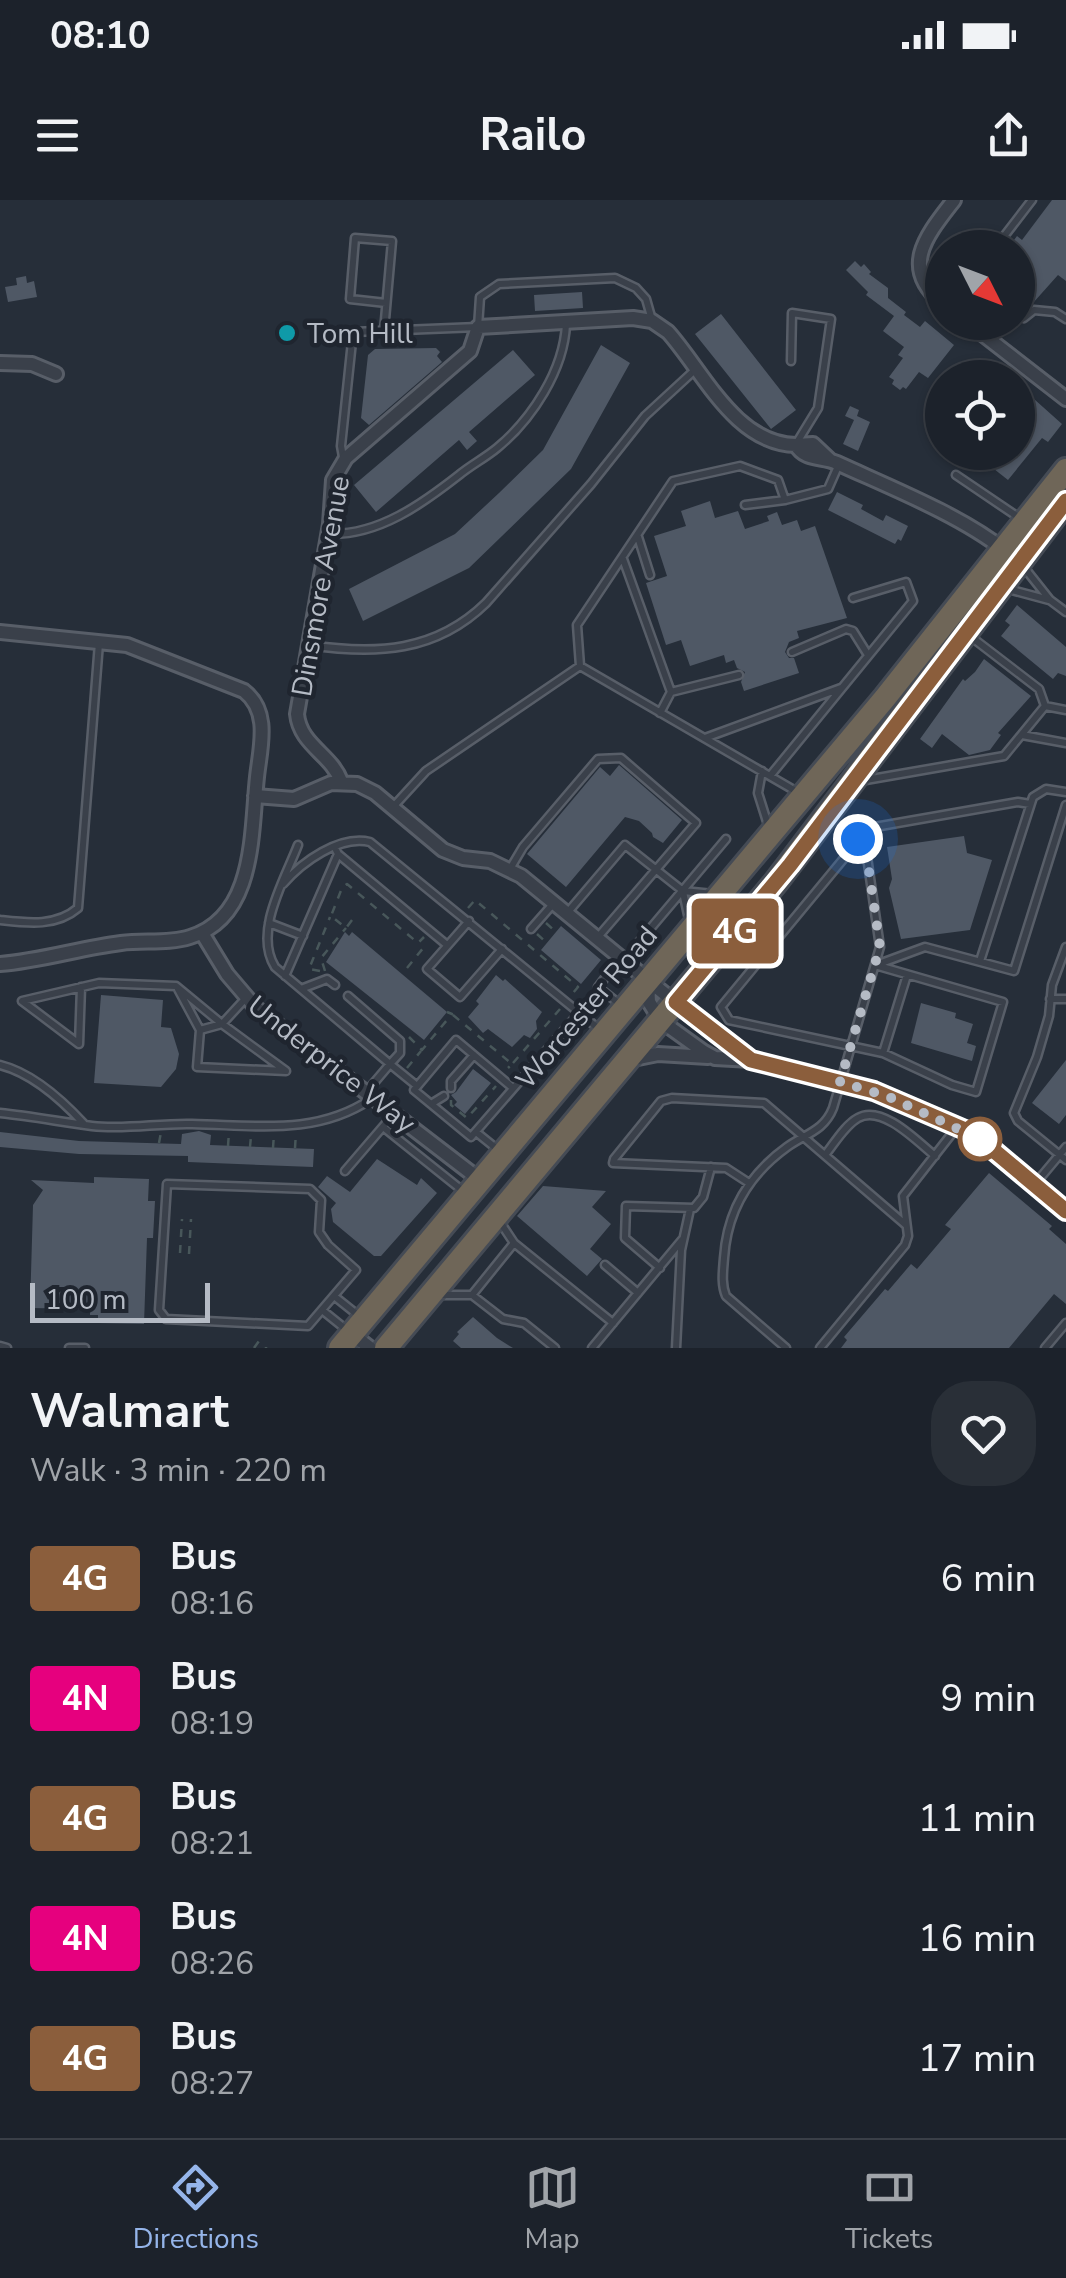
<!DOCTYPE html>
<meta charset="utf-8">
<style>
:root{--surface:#1c222b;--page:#292f37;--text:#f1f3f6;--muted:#a0a4a9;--line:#3a3f47;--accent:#95b5ea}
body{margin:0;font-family:"Nunito Sans",sans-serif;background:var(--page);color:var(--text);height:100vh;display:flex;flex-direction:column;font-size:38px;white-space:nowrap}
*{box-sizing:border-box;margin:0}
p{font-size:32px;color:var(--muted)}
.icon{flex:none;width:55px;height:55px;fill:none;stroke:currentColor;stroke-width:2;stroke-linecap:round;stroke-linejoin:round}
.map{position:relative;height:1148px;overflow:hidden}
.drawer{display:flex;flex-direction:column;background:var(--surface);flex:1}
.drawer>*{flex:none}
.badge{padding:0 20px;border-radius:8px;font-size:35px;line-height:65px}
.needle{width:65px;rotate:132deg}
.tools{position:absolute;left:925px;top:30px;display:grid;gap:20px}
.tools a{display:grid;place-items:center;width:110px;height:110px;border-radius:50%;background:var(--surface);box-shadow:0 2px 8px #0004,0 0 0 2px var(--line);font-size:50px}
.scale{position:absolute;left:30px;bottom:25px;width:180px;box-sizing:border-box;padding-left:10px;border:5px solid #b5bbc5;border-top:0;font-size:28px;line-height:35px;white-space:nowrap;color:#b5bbc5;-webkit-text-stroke:8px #1f252f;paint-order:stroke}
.you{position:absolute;width:50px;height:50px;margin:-25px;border:8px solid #fff;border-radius:50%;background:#1a73e8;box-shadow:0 0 0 15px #1a73e833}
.map>.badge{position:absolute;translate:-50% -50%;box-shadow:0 0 0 5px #fff}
.round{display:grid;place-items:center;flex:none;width:105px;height:105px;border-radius:40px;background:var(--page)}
.summary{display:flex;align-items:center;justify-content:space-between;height:170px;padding:0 30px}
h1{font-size:48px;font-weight:700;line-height:75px}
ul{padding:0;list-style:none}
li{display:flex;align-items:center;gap:30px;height:120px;padding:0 30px}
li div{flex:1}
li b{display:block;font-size:38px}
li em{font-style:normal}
li .badge{min-width:110px;font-weight:700;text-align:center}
.status{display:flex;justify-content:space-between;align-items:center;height:70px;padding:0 50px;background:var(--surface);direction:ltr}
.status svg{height:28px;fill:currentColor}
header{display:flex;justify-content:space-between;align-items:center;height:130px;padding:0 30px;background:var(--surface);font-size:45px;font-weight:700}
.tab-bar{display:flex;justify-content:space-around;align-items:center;height:140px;border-top:2px solid var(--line);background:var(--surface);font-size:28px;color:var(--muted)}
.tab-bar a{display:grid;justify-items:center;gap:5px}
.tab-bar .current{color:var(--accent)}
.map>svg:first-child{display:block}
.building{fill:#4f5865}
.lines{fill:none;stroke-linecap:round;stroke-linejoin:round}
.lane-casing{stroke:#585e68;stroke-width:11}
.street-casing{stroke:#585e68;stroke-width:18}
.highway-casing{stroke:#454b55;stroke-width:28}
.path{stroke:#48575a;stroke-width:2.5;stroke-dasharray:8 8;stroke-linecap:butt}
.lane{stroke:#3a404a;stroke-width:6}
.street{stroke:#3a404a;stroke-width:12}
.highway{stroke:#6f6658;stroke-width:22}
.line-casing{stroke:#fff;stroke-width:22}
.line{stroke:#8b5e3c;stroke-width:15}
.walk{stroke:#b5bbc5;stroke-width:10;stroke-dasharray:0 18}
.culture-dot{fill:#0f9aa8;stroke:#1f252f;stroke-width:4}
.stop-dot{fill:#fff;stroke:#8b5e3c;stroke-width:5}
.labels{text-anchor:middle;stroke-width:9;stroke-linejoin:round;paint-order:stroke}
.poi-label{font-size:28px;fill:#b5bbc5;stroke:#1f252f;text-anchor:start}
.street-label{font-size:28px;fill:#b5bbc5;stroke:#1f252f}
</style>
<div class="status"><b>08:10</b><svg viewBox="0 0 49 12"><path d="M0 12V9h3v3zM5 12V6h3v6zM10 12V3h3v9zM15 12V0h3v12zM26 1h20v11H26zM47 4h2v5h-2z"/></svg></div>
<header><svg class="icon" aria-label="menu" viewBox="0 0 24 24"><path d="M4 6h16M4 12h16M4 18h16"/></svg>Railo<svg class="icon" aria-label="share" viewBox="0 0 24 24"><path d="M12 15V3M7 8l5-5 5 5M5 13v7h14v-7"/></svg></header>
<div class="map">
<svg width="1066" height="1148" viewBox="0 0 1066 1148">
<rect width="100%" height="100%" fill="#262e39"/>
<path class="building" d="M1052,0H1066V81L1058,75L1033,103L1018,91V48H1008L1017,36L1022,40Z
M855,61L861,67L864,64L871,72L869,74L888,88V98L906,112L904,115L920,127L925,121L954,145L928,178L919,172L906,189L903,187L900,190L892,184L894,180L889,177L903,158L898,155L904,147L883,131L894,116L866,95L868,92L846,70Z
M26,76L27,83L34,81L37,97L8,102L5,87L17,85L16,78Z
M582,92L583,108L535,111L534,95Z
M721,114L796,210L771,229L695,134Z
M601,145L630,163L571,269L469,368L363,421L349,389L455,334L499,293L543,250Z
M436,148L440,152L437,156L442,162L369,225L361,218L368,155L375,149Z
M513,150L535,175L469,232L477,241L467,250L459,240L376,312L354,285Z
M1022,198L1030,204L1034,199L1062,224L1048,242L1042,238L1008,280L980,258L984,252H1018V203Z
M850,206L859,210L857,216L870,222L858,251L843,244L854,220L845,216Z
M837,292L863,305L861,309L883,321L886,315L908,326L901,341L898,339L895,344L828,310Z
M710,301L715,318L738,311L745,329L769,321L767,316L777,312L782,325L797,320L801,331L815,326L847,418L797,431L799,438L789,442L785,452L789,458H794L799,473L744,491L741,482L745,472L737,468L734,460L726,463L724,455L690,466L681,440L666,445L646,383L667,376L654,336L686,326L681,311Z
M1017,405L1066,447V476L1058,473L1053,479L1001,436L1010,425L1005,421Z
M984,459L1031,496L998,533L1001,535L990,550L969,555L942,534L932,548L920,539L963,479L965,481L975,472Z
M619,565L682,620L663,643L653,637L652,633L639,621L625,617L566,687L527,654L600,567L610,576Z
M964,636L967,653L992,660L970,730L901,739L889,688L892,679L887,647Z
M561,726L601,760L581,784L541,750Z
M345,732L349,736L352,732L447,812L424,840L326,762Z
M496,775L503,781L505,779L542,812L536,821L537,829L530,838L524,835L512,847L488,829L483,833L468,817L479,804L476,801Z
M101,795L163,800L161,827L171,828L179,854L176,869L161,887L94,883Z
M921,803L956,813L955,818L973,824L967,843L976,846L972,861L911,843Z
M1066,860V915L1059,924L1032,903Z
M473,869L491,883L465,914L454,905L457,902L451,895L456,892Z
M199,931L211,935L210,945L314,949L313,967L188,962V956L79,954L0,947V932L79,941L181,944L182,934Z
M377,959L417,985L421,978L437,993L381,1056H374L333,1022L331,1009L336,1003L318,987L327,976L350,992Z
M989,973L1052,1026L1049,1029L1066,1044V1104L1054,1094L1009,1148H841L847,1140L844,1137L885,1089L888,1091L911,1064L917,1069L951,1029L945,1025Z
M94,977L149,979L148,1001H155L153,1038H147L144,1124L98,1123V1115H90V1109L30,1108L33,1005L43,990L31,980L94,983Z
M543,986L606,991L592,1007L611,1024L590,1049L602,1059L587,1076L517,1016Z
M473,1117L497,1138L513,1148H461L453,1141L459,1134L457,1132Z"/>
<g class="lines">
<g class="lane-casing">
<path id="lane" d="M995,48L1032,0
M1018,113L1024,118L1034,110L1055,112L1066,119
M384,131L392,41L355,38L350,99L386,103
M791,161L792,113L831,119L818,208L796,244
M343,257L341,246L353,132L478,127L480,97L499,84L615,78L636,88L646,99L652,120
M956,275L1021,319
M785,300L828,289L839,264
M330,334C379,335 422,304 459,275C471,265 485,258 497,248C532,219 564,170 566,124
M638,337L650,375
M623,359L671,492
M1023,366L1050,400L1066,412
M1008,389L1049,400
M309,445C376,455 436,452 486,403L591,284L645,216L697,168
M792,452L846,429L853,431L868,455
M580,466L577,425L673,281L740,266L778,280L785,300L745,305
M1045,506L1066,510
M660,513L671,492L739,475
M1022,535L1066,543
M705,538L841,488
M762,571L758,593L769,628
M770,576L913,401L906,382L853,398
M860,581L1004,556L1045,506L1039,489L970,436
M393,607L426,571L580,466L799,593
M298,645C285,679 253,732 275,767L390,864L367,891
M335,648L338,654L447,745
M510,669L523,647L598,559L621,558L696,623L598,737
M283,684C302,662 339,635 370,642L599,829
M683,692L690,724
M568,712L625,645L683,691L713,694
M0,720C27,723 56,727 78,708L99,443
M469,721L427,769L460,797L502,749
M269,723L303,736
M531,729L553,704
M639,742L726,639
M1066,747L1052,785L1049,816L1037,857L1014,913L1018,921L1066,960
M620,758L598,787L622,806
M980,761L1033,597L1046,589L1066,592
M875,765L1003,802L976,892L952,885L883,853L729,820L721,807L869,628L1018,602L1030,604
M876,765L925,747L1014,771L1066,605
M285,776L338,654
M81,787L79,844L22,801L99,783L176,786L222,824L245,799
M178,789L200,830L197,867L286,871L222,824L200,830
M301,789L327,779L335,785
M348,796L400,841V853L390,864L417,886
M1050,799H1066
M883,853L907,775
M0,865C32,873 62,900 84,924
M451,888V881L474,855
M513,888L456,840L414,890L471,937L579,813
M431,904L444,896
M0,913C31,916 61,922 92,926C126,930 158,923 192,924C255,925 316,936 371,899
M383,927L463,991
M476,932L497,949
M825,955C834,944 845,925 858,918C882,904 918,942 935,956
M345,971L393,915
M749,983L726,968L613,963L614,959L661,901L672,898L764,903L906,1025
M167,984L310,989L321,1000L319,1032L328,1045L356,1070L308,1126L166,1119L159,1110Z
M1035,984L1066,947
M500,1022L514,1043L613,1123
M605,1065L638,1093
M660,1068L625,1038L626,1006L694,1008L703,997L711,967
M438,1095H472L503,1119L524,1123L555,1148
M472,1095L514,1043
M334,1096L359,1116
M322,1110L348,1131
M0,1146L7,1148
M69,1148H85
M592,1148L682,1040
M676,1148L681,1050L690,1009
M786,1148L726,1096C721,1084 723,1071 724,1058C727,1011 748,975 787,947C805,934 824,931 833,908L880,747L866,650L858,639
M820,1148L905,1045L908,1036L903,996L957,927
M1045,1148L1066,1123"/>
</g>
<g class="street-casing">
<path id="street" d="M942,103C899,67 927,35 954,0
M967,122L1066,199
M0,163L32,164L56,174
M830,260L813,244L796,245C805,261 822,256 837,263C889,287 960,315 1004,350
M0,432L127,445L244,491C271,512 260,548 257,577C251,632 256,717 190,737C168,744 144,740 121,743C80,748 41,761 0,764
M341,581C331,554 300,545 297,514L330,324L333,280L346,258L470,151L478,127L633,118L652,121L668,132C703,171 735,244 796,245
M255,596L294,599L331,583L357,584L375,593L443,650L463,658L490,661L521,676L704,826L751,860
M202,733L227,774L256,808L480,980
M648,784L649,802L661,821L704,852L715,858L751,860L862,887L957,926L986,944L1066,1011
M633,859L658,854L708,857
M352,1134L370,1148"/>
</g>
<g class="highway-casing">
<path id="highway" d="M340,1148L885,498L1066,270
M386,1148L776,682L1066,301"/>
</g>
<path class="path" d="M468,708L475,700L578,787L573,793
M352,720L346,728L331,716L342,688L347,684L418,743L424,737
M546,723L556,732
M537,734L547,743
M407,768L424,747
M320,771L309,769L330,717
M325,771L321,758L346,728
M453,815L512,864L508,868
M409,837L422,850L452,814L447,812
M513,863L560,809
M407,868L421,851
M451,900V905L467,918L496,886
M159,943L161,932
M228,946L229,932
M250,947L251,936
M273,948L274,934
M295,948L296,932
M180,1053L182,1019
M189,1054L191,1019
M254,1148L259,1141
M266,1148V1147"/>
<use href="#lane" class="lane"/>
<use href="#street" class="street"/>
<use href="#highway" class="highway"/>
</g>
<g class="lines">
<g class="line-casing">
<path id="line" d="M1066,301L790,665L676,802L751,860L874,891L965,930L986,944L1066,1011"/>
</g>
<use href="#line" class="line"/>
<path class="walk" d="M858,639L866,650L880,747L840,882L887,896L980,939"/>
</g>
<circle class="culture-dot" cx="287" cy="133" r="10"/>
<circle class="stop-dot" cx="980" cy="939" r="20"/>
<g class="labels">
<g class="poi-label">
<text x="307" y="143">Tom Hill</text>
</g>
<g class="street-label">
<text transform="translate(320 386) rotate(-80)" y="10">Dinsmore Avenue</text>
<text transform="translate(586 807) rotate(-50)" y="10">Worcester Road</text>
<text transform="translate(332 864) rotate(38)" y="10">Underprice Way</text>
</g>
</g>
</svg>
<div class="tools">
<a><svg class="needle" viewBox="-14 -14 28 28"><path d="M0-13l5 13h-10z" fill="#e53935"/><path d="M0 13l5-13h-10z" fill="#a0a4a9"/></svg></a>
<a><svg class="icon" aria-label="locate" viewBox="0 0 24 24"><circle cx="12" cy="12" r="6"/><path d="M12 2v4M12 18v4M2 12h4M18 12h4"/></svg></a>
</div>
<div class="scale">100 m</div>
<div class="you" style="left:858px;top:639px"></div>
<b class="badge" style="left:735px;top:731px;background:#8b5e3c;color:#fff">4G</b>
</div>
<section class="drawer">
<div class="summary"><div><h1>Walmart</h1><p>Walk · 3 min · 220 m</p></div><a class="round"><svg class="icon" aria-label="heart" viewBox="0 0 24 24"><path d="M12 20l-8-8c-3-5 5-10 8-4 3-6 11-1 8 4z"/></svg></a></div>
<ul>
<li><span class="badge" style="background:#8b5e3c;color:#fff">4G</span><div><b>Bus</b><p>08:16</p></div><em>6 min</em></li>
<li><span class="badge" style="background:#e6007e;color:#fff">4N</span><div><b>Bus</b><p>08:19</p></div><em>9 min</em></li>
<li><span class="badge" style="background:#8b5e3c;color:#fff">4G</span><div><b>Bus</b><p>08:21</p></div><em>11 min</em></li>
<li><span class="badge" style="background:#e6007e;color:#fff">4N</span><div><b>Bus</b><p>08:26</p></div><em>16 min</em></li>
<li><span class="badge" style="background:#8b5e3c;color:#fff">4G</span><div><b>Bus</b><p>08:27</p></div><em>17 min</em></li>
</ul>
</section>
<nav class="tab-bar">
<a class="current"><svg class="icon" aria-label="directions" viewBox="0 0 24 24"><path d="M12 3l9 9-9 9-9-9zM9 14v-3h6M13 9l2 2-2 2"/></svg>Directions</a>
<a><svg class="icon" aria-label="map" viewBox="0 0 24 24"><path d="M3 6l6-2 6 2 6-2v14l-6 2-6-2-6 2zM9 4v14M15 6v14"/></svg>Map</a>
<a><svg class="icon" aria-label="tickets" viewBox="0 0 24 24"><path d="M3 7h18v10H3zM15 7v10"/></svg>Tickets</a>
</nav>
